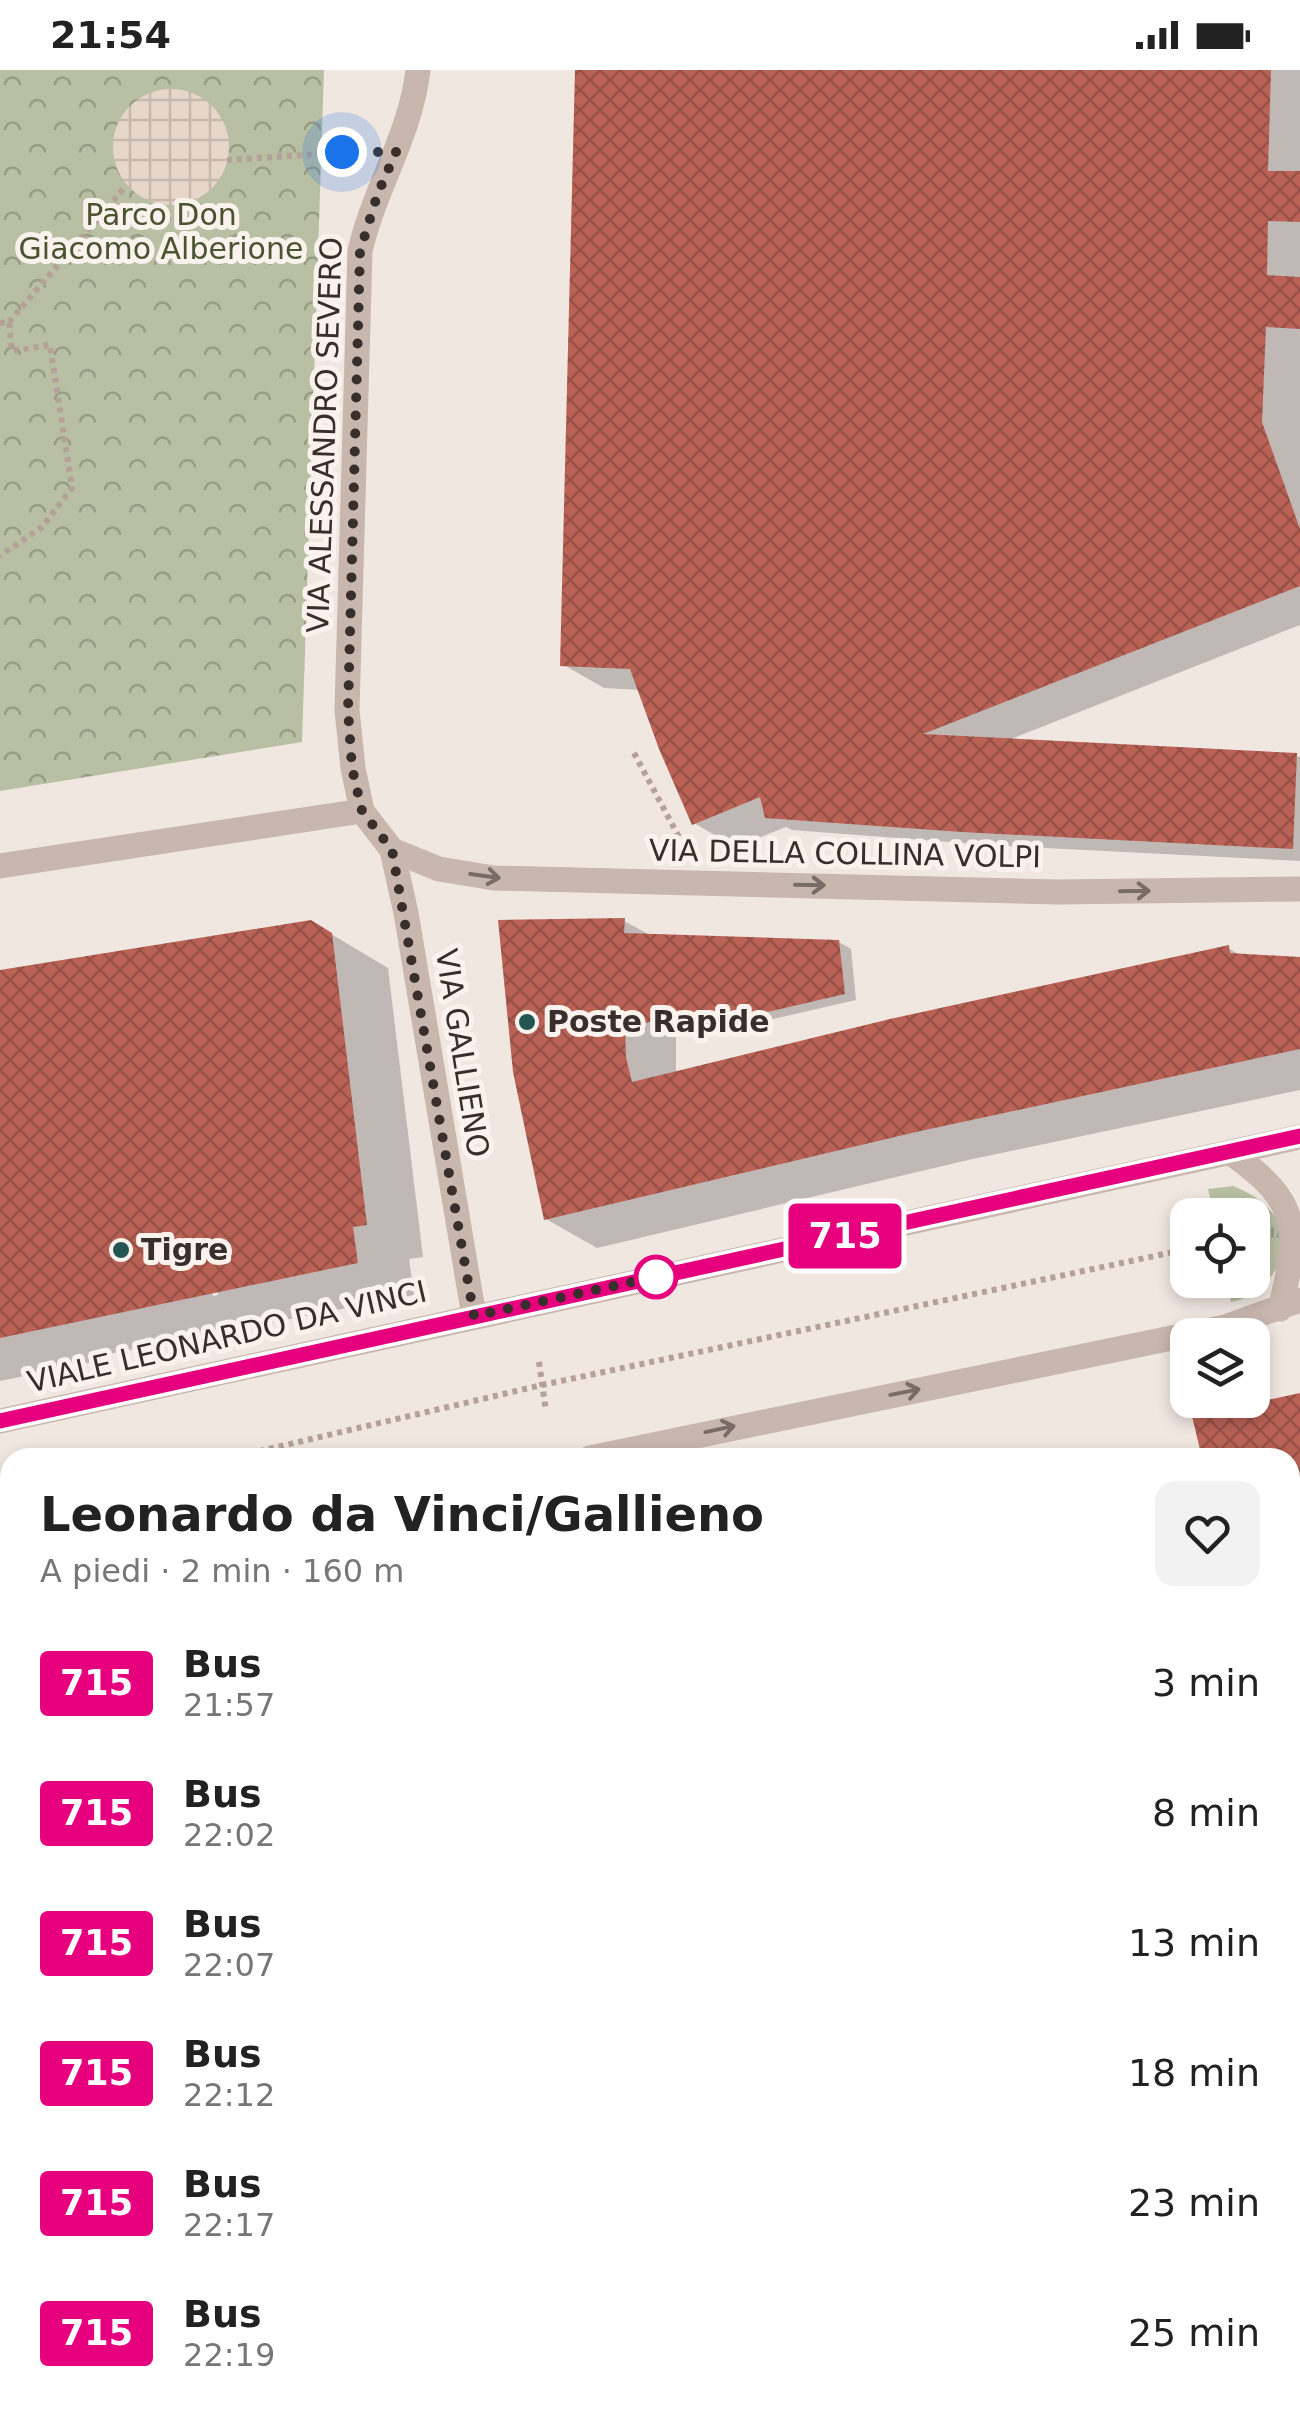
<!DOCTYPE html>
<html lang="it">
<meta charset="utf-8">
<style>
:root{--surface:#fff;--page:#f2f2f2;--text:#222;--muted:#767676}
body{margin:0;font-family:"DejaVu Sans",sans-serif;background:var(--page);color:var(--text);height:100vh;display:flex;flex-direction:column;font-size:38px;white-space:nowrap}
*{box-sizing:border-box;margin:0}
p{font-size:32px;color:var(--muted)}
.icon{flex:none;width:55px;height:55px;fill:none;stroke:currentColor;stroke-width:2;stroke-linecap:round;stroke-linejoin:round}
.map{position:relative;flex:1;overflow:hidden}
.drawer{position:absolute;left:0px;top:1378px;width:1300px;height:972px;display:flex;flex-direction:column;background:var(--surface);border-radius:30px 30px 0 0;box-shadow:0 5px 15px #0003}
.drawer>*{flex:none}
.badge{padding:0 20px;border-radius:8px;font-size:35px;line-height:65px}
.fabs{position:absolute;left:1170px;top:1128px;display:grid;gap:20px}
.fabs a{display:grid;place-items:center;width:100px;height:100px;border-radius:20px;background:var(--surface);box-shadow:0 5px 15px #0003;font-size:50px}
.you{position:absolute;width:50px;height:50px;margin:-25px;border:8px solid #fff;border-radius:50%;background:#1a73e8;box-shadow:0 0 0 15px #1a73e833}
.map>.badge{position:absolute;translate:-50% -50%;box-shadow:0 0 0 5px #fff}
.round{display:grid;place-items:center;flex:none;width:105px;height:105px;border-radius:20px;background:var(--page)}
.overview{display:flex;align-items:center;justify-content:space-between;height:170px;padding:0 40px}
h1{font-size:48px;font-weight:600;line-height:75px}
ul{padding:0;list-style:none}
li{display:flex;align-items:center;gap:30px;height:130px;padding:0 40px}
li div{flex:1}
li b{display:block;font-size:38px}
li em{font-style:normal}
li .badge{min-width:110px;font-weight:700;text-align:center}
.status{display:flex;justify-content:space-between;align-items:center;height:70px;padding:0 50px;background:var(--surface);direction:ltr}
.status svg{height:28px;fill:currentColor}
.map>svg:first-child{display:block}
.grass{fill:url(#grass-tufts)}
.forest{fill:url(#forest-crowns)}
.plaza{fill:url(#plaza-grid)}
.shadow{fill:#0003;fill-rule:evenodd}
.building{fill:url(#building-cross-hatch)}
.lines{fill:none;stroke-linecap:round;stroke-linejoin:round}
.path{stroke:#b4a198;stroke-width:6;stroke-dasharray:5 5;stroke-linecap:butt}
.minor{stroke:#c8b7ae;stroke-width:25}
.oneway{stroke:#796c66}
.line-casing{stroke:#fff;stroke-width:22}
.line{stroke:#e6007e;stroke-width:15}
.walk{stroke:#382e2b;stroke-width:10;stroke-dasharray:0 18}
.poi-dot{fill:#255553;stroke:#f9f2ed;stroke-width:4}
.stop-dot{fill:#fff;stroke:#e6007e;stroke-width:5}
.labels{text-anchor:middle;stroke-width:10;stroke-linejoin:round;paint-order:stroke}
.park-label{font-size:30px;fill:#4b5431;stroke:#f9f2ed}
.street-label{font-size:30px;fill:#382e2b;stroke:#f9f2ed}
.poi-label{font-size:30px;font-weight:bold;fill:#382e2b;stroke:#f9f2ed;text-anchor:start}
</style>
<div class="status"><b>21:54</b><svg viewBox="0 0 49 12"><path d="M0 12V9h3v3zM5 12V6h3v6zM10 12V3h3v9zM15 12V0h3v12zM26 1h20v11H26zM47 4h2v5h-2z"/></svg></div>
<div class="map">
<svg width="1300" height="2348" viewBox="0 0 1300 2348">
<defs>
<pattern id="grass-tufts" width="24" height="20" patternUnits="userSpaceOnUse" patternTransform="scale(2.5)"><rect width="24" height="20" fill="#b9bfa2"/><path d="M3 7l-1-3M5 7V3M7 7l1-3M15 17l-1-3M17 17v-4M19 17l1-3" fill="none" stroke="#979c84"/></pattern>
<pattern id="forest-crowns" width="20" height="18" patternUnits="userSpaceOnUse" patternTransform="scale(2.5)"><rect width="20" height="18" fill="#b9bfa2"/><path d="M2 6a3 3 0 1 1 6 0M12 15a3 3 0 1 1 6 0" fill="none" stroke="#979c84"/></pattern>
<pattern id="plaza-grid" width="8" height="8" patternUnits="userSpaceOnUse" patternTransform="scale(2.5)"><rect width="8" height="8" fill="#e7d7ca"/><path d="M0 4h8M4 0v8" fill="none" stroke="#c7b9ae"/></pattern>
<pattern id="building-cross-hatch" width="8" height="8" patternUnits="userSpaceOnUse" patternTransform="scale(2.5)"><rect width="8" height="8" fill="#ba6256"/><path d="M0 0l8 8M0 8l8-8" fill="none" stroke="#985147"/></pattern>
</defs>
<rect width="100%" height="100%" fill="#f1e7e1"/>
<path class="grass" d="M1233,1116C1254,1124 1277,1139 1282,1163C1289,1195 1260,1228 1231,1232L1227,1210H1252V1145H1214L1208,1119Z"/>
<path class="forest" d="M0,0H324L302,672L0,721Z"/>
<path class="plaza" d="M113 77a58 58 0 1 1 116 0a58 58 0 1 1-116 0Z"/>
<path class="shadow" d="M578,0H1300V555L1006,671L1297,686L1300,687V791L989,775L792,760L786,757L735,777L694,753L641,620L604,618L562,594Z
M624,851L652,866L839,872L851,879L856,930L695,967L683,960L680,954L676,955V1004L1228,878L1243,887L1300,889V1020L968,1090L597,1178L546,1149Z
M311,852L388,898L423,1187L409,1189L414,1225L98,1286V1291L0,1311V903ZM210,1166L218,1225L213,1226L206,1170Z
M1300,1326V1866L1290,1860V1388Z
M0,1646L10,1699V2054L0,2055Z
M10,2292V2340H595L543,2348H416L403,2340L404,2348H0V2293Z
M698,2340H1249L1250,2348H657Z"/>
<path class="building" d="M575,0H1271L1268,101H1300V152L1268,151L1267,205L1300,207V259L1266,257L1262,352L1300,459V516L923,664L1297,683L1293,779L962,762L765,748L760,727L692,755L659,679L630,599L560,596Z
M625,848L624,863L839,870L845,924L681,962L674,947L625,957L626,987L632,1012L890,949L1229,875L1230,883L1300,887V979L916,1062L544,1150L513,1002L498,850Z
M311,850L332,863L367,1155L353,1157L358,1193L0,1268V900Z
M1300,1323V1842L1290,1844V1388H1202L1192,1346Z
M10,1725V1887L0,1888V1727Z
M0,1931L10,1983V2017L0,2019Z
M1300,2101V2348H1261L1260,2340H1290V2103Z
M10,2289V2340L316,2342L281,2348H0V2291Z
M323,2340H367L368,2348H325Z
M694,2340H1219L1220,2348H652Z"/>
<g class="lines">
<path class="path" d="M227,90L350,82
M9,252L126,116
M0,253L9,252L12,281L50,275L72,418L42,457L0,486
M634,683L680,769
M539,1292L546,1341
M230,1388L542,1315L1188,1179
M0,1438L10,1436"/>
<path class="minor" d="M418,0C411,64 374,119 360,181L347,640L353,698L362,741L392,780L406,843L474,1246
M392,780L439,799L494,808L1058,822L1300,819
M0,796L362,741
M1231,1083C1300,1132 1300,1157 1280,1239
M0,1351L1300,1067
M590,1388L1225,1257L1300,1230
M0,1522L10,1519
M1290,1897L1300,1896
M1290,2011L1300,2010
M0,2093L10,2092
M0,2206L10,2205"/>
</g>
<defs><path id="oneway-shaft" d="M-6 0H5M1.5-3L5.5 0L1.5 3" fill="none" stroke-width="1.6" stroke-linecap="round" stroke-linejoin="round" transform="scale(2.5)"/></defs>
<g class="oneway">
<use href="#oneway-shaft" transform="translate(485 806) rotate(8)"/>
<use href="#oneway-shaft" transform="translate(810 815) rotate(1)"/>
<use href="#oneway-shaft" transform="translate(1135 821) rotate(-1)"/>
<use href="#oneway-shaft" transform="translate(905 1322) rotate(-11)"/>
<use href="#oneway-shaft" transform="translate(720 1359) rotate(-12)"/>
</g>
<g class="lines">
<g class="line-casing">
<path id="line" d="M0,1351L1300,1066"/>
</g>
<use href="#line" class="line"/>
<path class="walk" d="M342,82H396L378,123L360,181L348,640L352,698L362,741L392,780L474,1246L656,1207"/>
</g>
<g class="poi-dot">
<circle cx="527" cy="952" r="10"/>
<circle cx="121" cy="1180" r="10"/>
</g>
<circle class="stop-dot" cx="656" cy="1207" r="20"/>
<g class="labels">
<g class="park-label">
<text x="161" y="155">Parco Don<tspan x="161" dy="34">Giacomo Alberione</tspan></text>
</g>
<g class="street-label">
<text transform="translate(325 365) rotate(-88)" y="10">VIA ALESSANDRO SEVERO</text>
<text transform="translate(845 784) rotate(1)" y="10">VIA DELLA COLLINA VOLPI</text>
<text transform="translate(462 983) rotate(81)" y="10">VIA GALLIENO</text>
<text transform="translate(227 1267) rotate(-13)" y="10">VIALE LEONARDO DA VINCI</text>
</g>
<g class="poi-label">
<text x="547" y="962">Poste Rapide</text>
<text x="141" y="1190">Tigre</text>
</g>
</g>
</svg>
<div class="fabs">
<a><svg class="icon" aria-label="locate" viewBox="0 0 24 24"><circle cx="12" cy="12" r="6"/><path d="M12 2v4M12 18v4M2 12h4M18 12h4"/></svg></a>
<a><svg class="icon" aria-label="layers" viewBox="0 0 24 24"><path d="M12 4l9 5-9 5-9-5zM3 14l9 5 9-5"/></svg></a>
</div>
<div class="you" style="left:342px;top:82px"></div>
<b class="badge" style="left:845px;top:1166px;background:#e6007e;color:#fff">715</b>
<section class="drawer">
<div class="overview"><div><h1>Leonardo da Vinci/Gallieno</h1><p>A piedi · 2 min · 160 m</p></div><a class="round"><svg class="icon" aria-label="heart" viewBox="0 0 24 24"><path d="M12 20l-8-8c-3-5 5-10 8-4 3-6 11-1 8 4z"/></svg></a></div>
<ul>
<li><span class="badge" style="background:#e6007e;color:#fff">715</span><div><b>Bus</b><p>21:57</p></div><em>3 min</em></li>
<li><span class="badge" style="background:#e6007e;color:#fff">715</span><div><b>Bus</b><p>22:02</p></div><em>8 min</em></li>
<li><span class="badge" style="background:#e6007e;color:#fff">715</span><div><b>Bus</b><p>22:07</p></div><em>13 min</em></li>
<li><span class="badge" style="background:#e6007e;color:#fff">715</span><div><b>Bus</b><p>22:12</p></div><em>18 min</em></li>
<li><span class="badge" style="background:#e6007e;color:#fff">715</span><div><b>Bus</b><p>22:17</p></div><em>23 min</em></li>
<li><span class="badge" style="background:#e6007e;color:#fff">715</span><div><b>Bus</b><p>22:19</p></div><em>25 min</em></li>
</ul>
</section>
</div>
